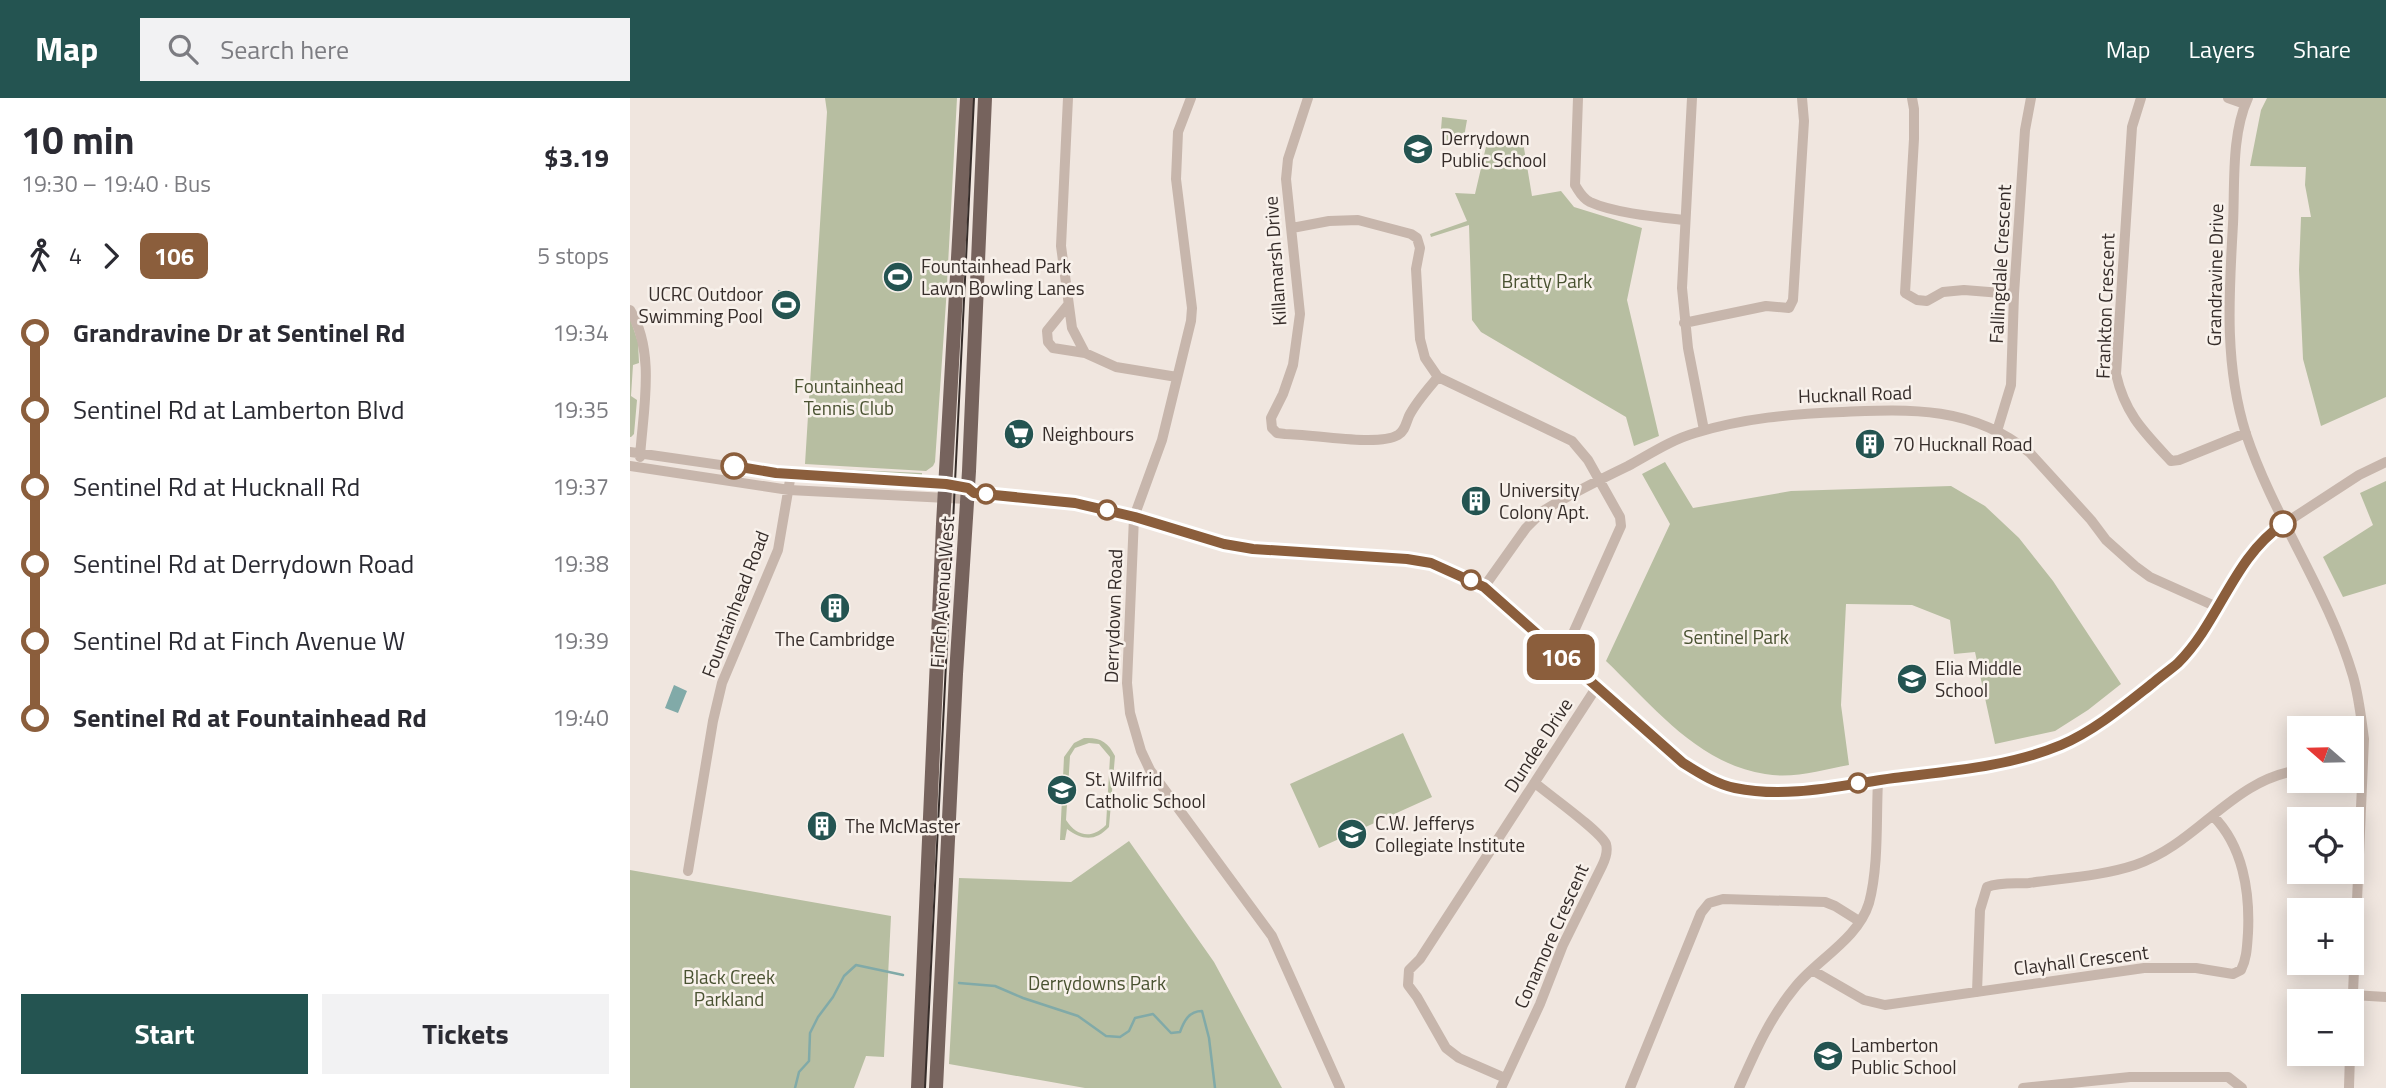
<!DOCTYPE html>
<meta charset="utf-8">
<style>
:root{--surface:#fff;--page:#f2f2f3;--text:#2b2b33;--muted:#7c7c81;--accent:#245451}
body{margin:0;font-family:"Titillium Web",sans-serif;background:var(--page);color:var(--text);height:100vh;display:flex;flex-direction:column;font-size:26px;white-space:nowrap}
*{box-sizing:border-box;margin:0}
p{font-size:23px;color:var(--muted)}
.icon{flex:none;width:38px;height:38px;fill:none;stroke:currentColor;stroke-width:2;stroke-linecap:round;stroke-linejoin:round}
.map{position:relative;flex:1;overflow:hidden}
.details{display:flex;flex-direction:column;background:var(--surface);width:630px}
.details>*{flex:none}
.badge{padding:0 14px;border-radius:10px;font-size:24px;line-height:46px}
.needle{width:46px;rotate:290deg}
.tools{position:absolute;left:1657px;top:618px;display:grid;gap:14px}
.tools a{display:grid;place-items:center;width:77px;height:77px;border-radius:0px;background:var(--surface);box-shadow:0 4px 18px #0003;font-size:35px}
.map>.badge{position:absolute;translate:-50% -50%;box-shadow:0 0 0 4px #fff}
.legs{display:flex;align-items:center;gap:10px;height:77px;padding:0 21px;font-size:23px}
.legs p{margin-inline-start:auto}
.headline{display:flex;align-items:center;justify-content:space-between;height:119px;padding:0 21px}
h1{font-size:38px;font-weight:700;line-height:52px}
.cta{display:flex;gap:14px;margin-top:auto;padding:14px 21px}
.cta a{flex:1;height:80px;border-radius:0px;background:var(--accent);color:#fff;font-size:28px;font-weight:700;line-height:80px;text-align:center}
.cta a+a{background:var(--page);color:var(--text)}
ul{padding:0 21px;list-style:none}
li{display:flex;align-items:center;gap:24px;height:77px;font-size:26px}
li i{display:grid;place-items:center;width:10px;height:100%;margin:0 9px;background:currentColor}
li i::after{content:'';width:18px;height:18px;margin:-9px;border:5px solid;border-radius:50%;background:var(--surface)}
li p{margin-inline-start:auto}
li:first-child i{background:linear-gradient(#0000 50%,currentColor 0)}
li:last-child i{background:linear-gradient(currentColor 50%,#0000 0)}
header{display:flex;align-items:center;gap:42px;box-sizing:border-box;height:98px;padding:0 35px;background:var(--accent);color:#fff}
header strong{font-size:33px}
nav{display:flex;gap:38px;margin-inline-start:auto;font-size:24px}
.search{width:490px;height:63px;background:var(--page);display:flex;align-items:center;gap:18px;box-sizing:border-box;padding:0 24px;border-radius:0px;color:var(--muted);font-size:26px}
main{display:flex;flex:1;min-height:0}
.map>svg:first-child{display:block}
.green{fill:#b7bea1;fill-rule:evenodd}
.water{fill:#81aaa8}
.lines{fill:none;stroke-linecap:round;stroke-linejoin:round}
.stream{stroke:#81aaa8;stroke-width:2.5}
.minor{stroke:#c7b6ac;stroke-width:10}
.major{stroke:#76635d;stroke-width:14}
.tram{stroke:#362d2a;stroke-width:2}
.line-1-casing{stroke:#fff;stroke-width:16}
.line-1{stroke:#8b5e3c;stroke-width:10}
.stop-1-dot{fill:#fff;stroke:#8b5e3c;stroke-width:3.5}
.labels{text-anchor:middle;stroke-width:5;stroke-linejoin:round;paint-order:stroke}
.poi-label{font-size:19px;fill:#362d2a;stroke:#f8f1eb;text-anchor:start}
.street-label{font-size:19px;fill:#362d2a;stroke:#f8f1eb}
.park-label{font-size:19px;fill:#495231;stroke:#f8f1eb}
</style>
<header>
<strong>Map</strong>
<div class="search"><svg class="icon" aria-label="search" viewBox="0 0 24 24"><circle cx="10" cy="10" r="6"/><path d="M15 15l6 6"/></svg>Search here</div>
<nav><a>Map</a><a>Layers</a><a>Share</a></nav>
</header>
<main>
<section class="details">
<div class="headline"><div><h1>10 min</h1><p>19:30 – 19:40 · Bus</p></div><b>$3.19</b></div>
<div class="legs"><svg class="icon" aria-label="walk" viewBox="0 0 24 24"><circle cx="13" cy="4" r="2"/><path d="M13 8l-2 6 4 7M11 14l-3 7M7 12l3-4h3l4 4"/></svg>4<svg class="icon" aria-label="forward" viewBox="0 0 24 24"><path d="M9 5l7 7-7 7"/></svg><b class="badge" style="background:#8b5e3c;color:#fff">106</b><p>5 stops</p></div>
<ul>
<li><i style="color:#8b5e3c"></i><b>Grandravine Dr at Sentinel Rd</b><p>19:34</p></li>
<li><i style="color:#8b5e3c"></i><span>Sentinel Rd at Lamberton Blvd</span><p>19:35</p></li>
<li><i style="color:#8b5e3c"></i><span>Sentinel Rd at Hucknall Rd</span><p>19:37</p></li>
<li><i style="color:#8b5e3c"></i><span>Sentinel Rd at Derrydown Road</span><p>19:38</p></li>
<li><i style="color:#8b5e3c"></i><span>Sentinel Rd at Finch Avenue W</span><p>19:39</p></li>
<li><i style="color:#8b5e3c"></i><b>Sentinel Rd at Fountainhead Rd</b><p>19:40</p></li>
</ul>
<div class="cta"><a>Start</a><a>Tickets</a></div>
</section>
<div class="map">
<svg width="1756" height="990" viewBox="0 0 1756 990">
<rect width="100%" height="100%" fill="#f0e6df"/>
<path class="green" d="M195,0H327L316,204L305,364L303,368L296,373L175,366L197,14Z
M1637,0H1756V299L1691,328L1673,261L1669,172L1671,119H1681L1675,87L1676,69L1620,68L1631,12Z
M812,19L837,22L834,39L829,45L815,42L810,44Z
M858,40L893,44L902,98L931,93L944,109L1012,130L997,202L1029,338L1004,348L996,319L851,234L842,222L839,127L801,139L800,136L837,123L825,95L845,96Z
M0,220L8,244L9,265L3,267L1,298L7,302L4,336L1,339H0Z
M1035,364L1063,410L1161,393L1321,388L1355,408L1389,440L1423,483L1491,586L1458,612L1425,633L1365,646L1345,554L1324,556L1320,522L1282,507L1216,506L1211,607L1219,667C1192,672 1163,681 1135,676C1068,666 1022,607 976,563L1040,426L1012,376Z
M202,371L292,375V379L204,374Z
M1756,383V486L1713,499L1693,459L1743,427L1730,395Z
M773,635L802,699L689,750L660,686Z
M454,640C470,639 478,644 485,658L479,729C465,744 452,742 437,731L435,742H430L434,659L444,645ZM459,645L469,646L480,659L476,727C462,741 447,739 436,722L440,658L445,650Z
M499,743L584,864L652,990H455L319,966L329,780L441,784Z
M0,772L261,818L254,959L236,958L224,990H0Z"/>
<path class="water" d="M148,192L164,193L163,221L147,220Z
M44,587L57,593L48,615L35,610Z"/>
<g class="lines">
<path class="stream" d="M329,885L365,888L393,900L448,918L476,938L490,939L499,933L505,920L523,916L541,935L550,934C554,923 559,913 572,913L579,940L585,990
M165,990L169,974L179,963L180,935L188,919L203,899L214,878L226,867L273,877"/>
<path class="minor" d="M438,0L431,148L442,230L455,255
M561,0L548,34L546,81L562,210L561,223L532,342L504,419L497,585L500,615L511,653L520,672L642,838L710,990
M678,0L658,61L656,81L670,216L663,267L653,296L641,320L642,330L647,335L655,336C682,336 748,349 768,337C775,333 776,325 779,318C786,304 798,291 808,279
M948,0L945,87C949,93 952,100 960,104C984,115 1027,119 1054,122
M1062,0L1052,190L1058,250L1074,332
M1282,0L1284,11V41L1275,195L1287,202L1297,203L1313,194L1334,192L1384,196
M1511,0L1502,29L1486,276C1495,316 1514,334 1541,363L1549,362L1616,335
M1598,0L1615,6
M1618,0C1601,37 1605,86 1603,126C1599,196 1594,267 1616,336C1644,420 1698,493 1723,578C1729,599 1731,619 1734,641L1722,918
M662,130L699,123L728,122L781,136L787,140L790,150L786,171L790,241L795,260L808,279L942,343L958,362L990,419L991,428L932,560
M438,207L417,233L418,244L423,250L455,255L486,269L547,279
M0,212C26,254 13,312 10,359
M1054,225L1136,208L1159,210L1163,202L1174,23L1172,0
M1367,333L1381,287L1384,196L1395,32L1401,0
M0,354L146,375L316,385L338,390L344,395L445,405L619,451L777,461L801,465L854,489L1053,665L1073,677L1096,687L1150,695L1362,667L1401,659L1430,648L1464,629L1549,564L1575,529L1617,461L1640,435L1729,377L1756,364
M0,368L159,392L337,401L342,397
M854,489L896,430L913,413C940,396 969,382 998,368C1020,356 1041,342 1065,335C1114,320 1161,316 1212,314C1280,311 1343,308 1400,355L1461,422L1476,442L1505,468L1520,479L1587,509
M58,773L83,623L92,585L148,452L161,376
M1182,872L1234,902L1255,907L1514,870H1566L1603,876L1611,872C1617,860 1617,848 1618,835C1620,794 1613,748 1583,718
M1347,894L1350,812L1357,789C1370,784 1386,786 1399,785C1434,780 1472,778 1505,767C1568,746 1602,681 1670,672
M1723,897L1756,899
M875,980L829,960L816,950L787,899L778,887L779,872L790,861L966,590
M871,990L910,906L933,847L972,768C975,762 978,753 976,746C969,732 919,697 905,685
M1000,990L1071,815L1079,805L1093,801L1195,804L1205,808L1229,823
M1109,990C1125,954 1140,919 1166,888C1188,861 1228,841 1239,805C1249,768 1246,720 1248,683
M1393,990L1500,979H1598L1612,990
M1719,990L1720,956"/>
<path class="major" d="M288,990L313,426L337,0
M306,990L326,576L339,373L355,0"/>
<path class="tram" d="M295,990L344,0"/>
</g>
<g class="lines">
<g class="line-1-casing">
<path id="line-1" d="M104,368L146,375L316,386L338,390L344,395L445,405L505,419L594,446L623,451L777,461L801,465L854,489L1053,665C1069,675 1086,686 1105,690C1158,701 1212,687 1264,680C1320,673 1378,669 1431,647C1464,633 1495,607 1523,585C1531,578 1540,572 1548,565C1590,523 1603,460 1653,426"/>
</g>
<use href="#line-1" class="line-1"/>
</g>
<defs>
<g id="school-disc" transform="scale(1.575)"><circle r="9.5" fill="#245451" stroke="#f8f1eb"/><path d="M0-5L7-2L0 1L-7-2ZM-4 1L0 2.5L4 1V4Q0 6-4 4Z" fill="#fff"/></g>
<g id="stadium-disc" transform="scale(1.575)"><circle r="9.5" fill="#245451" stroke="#f8f1eb"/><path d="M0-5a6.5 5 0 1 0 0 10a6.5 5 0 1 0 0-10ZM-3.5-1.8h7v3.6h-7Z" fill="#fff"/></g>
<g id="supermarket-disc" transform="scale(1.575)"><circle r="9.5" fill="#245451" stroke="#f8f1eb"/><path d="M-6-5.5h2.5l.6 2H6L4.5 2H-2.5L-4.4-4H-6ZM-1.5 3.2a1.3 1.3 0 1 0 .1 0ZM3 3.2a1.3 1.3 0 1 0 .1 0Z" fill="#fff"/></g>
<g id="building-disc" transform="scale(1.575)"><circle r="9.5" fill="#245451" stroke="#f8f1eb"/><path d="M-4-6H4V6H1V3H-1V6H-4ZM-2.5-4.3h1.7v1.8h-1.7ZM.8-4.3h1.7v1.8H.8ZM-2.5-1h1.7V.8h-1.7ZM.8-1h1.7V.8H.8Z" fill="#fff"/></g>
</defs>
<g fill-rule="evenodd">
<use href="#school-disc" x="788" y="51"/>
<use href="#stadium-disc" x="268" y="179"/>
<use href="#stadium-disc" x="156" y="207"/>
<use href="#supermarket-disc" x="389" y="336"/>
<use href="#building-disc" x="1240" y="346"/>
<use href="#building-disc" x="846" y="403"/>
<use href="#building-disc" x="205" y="510"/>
<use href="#school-disc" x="1282" y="581"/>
<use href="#school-disc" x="432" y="692"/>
<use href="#building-disc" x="192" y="728"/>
<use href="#school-disc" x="722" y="736"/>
<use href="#school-disc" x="1198" y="958"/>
</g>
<g class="stop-1-dot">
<circle cx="104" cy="368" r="12"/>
<circle cx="356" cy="396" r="9"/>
<circle cx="477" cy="412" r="9"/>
<circle cx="1653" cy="426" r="12"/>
<circle cx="841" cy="482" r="9"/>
<circle cx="1228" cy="685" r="9"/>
</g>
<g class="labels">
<g class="poi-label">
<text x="811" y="47">Derrydown<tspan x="811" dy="22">Public School</tspan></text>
<text x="291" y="175">Fountainhead Park<tspan x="291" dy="22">Lawn Bowling Lanes</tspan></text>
<text x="133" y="203" text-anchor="end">UCRC Outdoor<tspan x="133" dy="22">Swimming Pool</tspan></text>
<text x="412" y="343">Neighbours</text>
<text x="1263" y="353">70 Hucknall Road</text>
<text x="869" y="399">University<tspan x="869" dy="22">Colony Apt.</tspan></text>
<text x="205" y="548" text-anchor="middle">The Cambridge</text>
<text x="1305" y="577">Elia Middle<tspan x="1305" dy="22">School</tspan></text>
<text x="455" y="688">St. Wilfrid<tspan x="455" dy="22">Catholic School</tspan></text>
<text x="745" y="732">C.W. Jefferys<tspan x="745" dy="22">Collegiate Institute</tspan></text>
<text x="215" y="735">The McMaster</text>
<text x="1221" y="954">Lamberton<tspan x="1221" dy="22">Public School</tspan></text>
</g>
<g class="street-label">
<text transform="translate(645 163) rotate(-94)" y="7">Killamarsh Drive</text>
<text transform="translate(1370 166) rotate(-87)" y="7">Fallingdale Crescent</text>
<text transform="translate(1585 177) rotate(-89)" y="7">Grandravine Drive</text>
<text transform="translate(1475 208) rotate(-88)" y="7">Frankton Crescent</text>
<text transform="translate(1225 296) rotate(-2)" y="7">Hucknall Road</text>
<text transform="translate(312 494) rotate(-86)" y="7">Finch Avenue West</text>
<text transform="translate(105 506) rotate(-69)" y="7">Fountainhead Road</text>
<text transform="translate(483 518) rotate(-88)" y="7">Derrydown Road</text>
<text transform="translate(908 647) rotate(-57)" y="7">Dundee Drive</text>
<text transform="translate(921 838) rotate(-66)" y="7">Conamore Crescent</text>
<text transform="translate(1451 862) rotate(-7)" y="7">Clayhall Crescent</text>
</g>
<g class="park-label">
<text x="917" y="190">Bratty Park</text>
<text x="219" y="295">Fountainhead<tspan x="219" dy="22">Tennis Club</tspan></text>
<text x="1106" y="546">Sentinel Park</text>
<text x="99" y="886">Black Creek<tspan x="99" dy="22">Parkland</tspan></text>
<text x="467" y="892">Derrydowns Park</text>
</g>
</g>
</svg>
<div class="tools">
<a><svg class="needle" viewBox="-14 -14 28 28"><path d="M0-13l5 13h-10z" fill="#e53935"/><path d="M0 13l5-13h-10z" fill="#7c7c81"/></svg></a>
<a><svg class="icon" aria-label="locate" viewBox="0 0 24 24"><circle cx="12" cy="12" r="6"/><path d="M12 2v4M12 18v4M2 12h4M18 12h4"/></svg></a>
<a>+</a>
<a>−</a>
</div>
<b class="badge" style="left:931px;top:559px;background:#8b5e3c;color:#fff">106</b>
</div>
</main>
